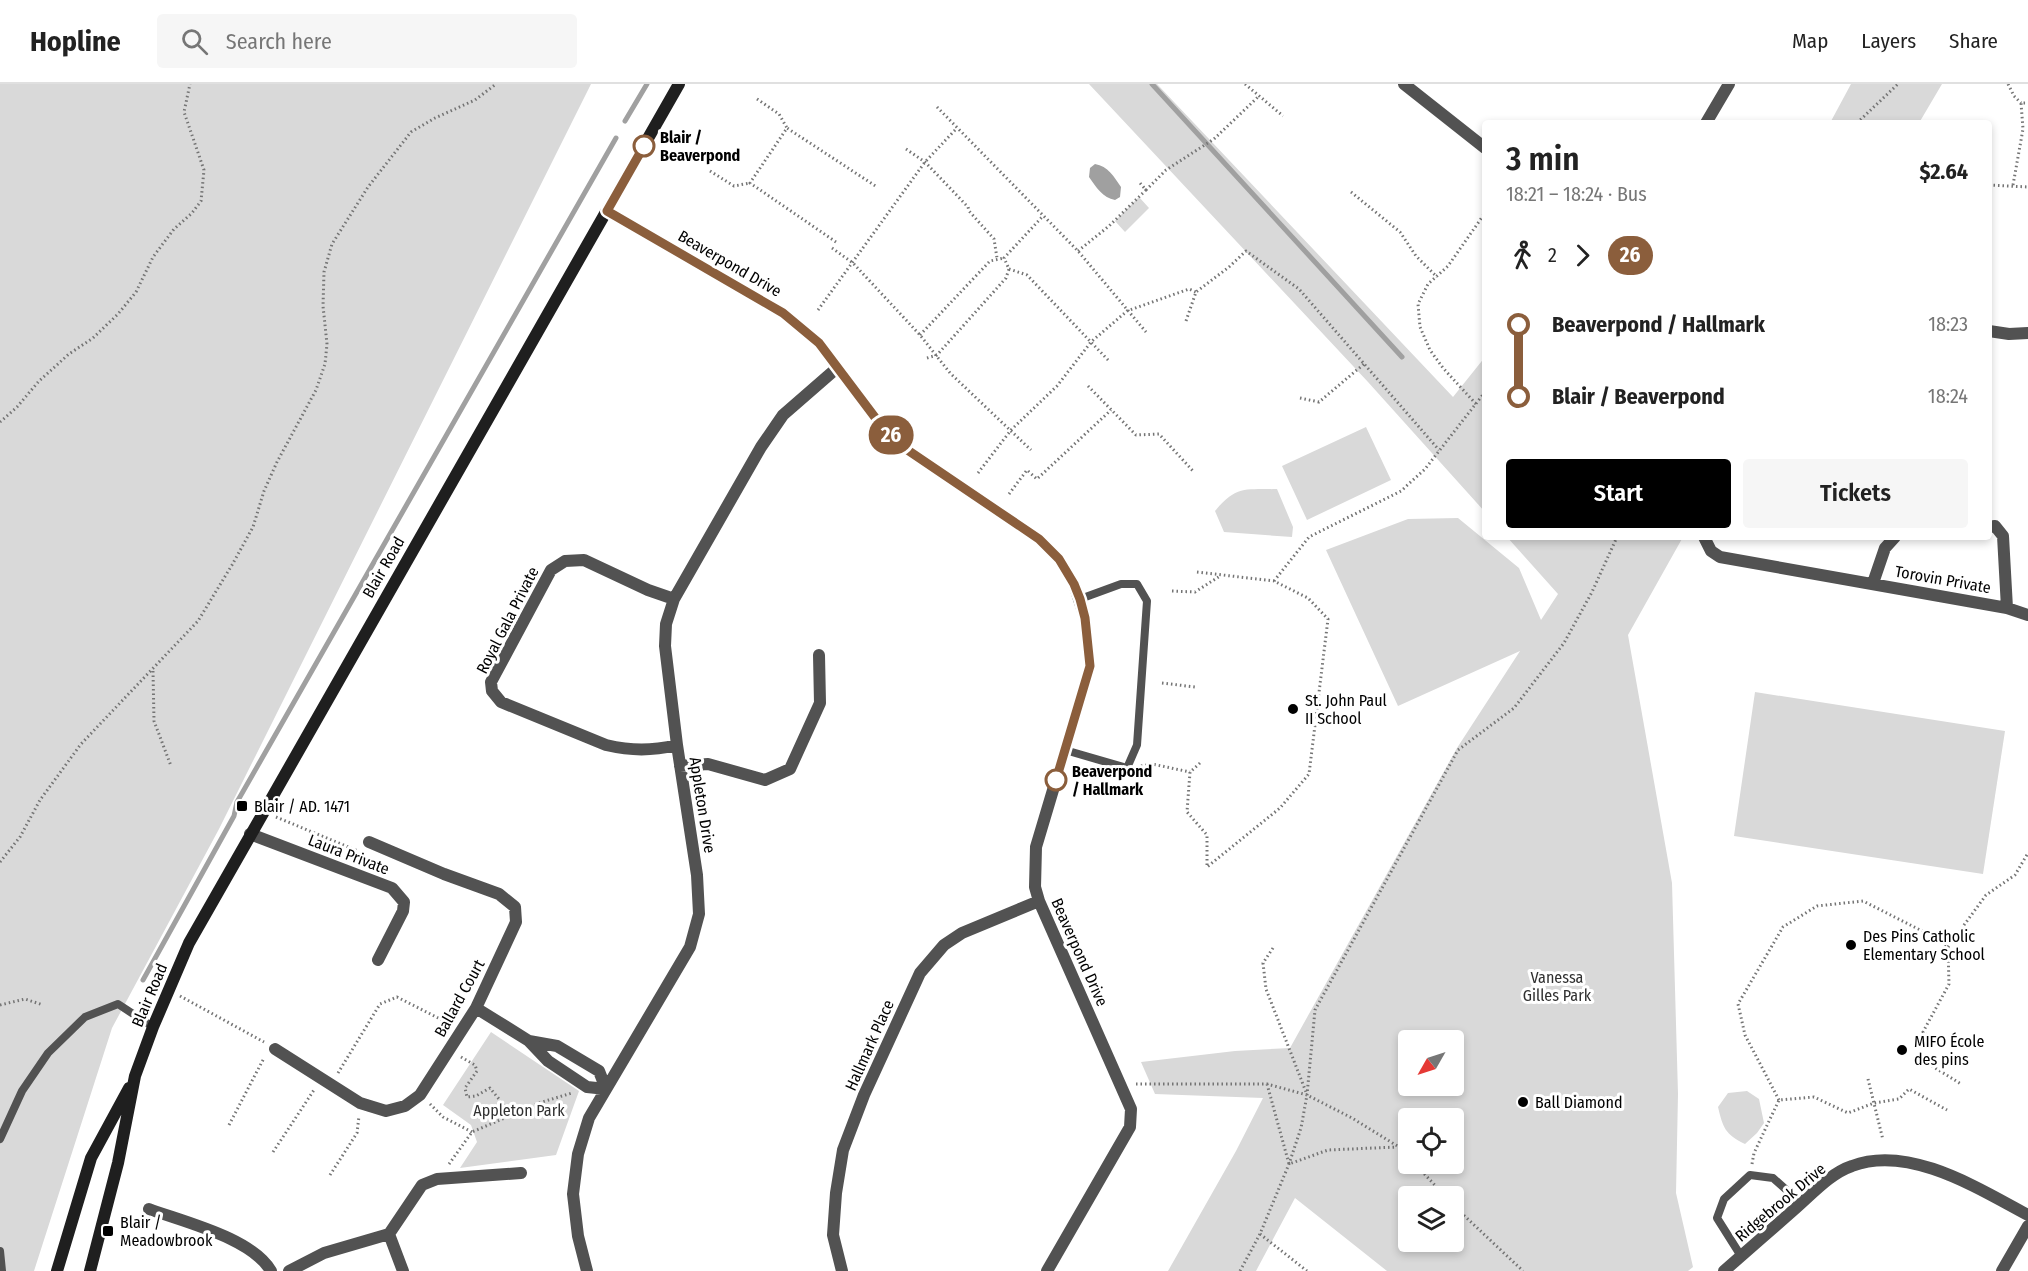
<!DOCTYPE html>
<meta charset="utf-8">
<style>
:root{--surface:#fff;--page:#f6f6f6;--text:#222;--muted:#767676;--line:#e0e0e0;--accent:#000}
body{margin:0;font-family:"Fira Sans Condensed",sans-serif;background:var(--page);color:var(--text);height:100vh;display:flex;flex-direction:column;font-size:22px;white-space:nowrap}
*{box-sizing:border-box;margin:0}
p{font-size:20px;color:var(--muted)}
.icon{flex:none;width:33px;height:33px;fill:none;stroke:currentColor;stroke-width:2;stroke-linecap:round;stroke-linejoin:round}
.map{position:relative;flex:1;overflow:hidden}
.sheet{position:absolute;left:1482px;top:36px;width:510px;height:420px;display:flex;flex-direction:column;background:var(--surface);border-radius:6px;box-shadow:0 3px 9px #0003}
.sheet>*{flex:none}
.badge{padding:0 12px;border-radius:20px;font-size:21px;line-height:39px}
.needle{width:39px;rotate:231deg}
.fabs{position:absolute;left:1398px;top:946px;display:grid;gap:12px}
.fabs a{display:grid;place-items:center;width:66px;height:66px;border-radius:6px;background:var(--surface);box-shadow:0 3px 9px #0003;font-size:30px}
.map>.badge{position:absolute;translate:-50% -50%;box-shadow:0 0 0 3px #fff}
.legs{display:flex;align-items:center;gap:9px;height:66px;padding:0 24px;font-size:20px}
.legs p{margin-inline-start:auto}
.head{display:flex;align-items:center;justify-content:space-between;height:102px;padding:0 24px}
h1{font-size:33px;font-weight:600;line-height:45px}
.primary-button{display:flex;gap:12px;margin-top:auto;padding:12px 24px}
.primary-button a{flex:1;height:69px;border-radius:6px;background:var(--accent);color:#fff;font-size:24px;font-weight:600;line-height:69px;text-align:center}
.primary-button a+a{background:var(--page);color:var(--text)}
ul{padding:0 24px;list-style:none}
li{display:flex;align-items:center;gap:21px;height:72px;font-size:22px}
li i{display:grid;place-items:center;width:9px;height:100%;margin:0 8px;background:currentColor}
li i::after{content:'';width:15px;height:15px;margin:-8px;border:4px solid;border-radius:50%;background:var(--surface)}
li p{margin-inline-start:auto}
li:first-child i{background:linear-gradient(#0000 50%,currentColor 0)}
li:last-child i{background:linear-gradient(currentColor 50%,#0000 0)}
header{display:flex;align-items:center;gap:36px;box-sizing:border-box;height:84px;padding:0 30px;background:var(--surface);border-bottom:2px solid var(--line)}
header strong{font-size:28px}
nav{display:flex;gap:33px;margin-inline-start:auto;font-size:21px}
.search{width:420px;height:54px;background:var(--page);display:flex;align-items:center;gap:15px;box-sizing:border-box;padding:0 21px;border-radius:6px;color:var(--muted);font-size:22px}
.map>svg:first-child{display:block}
.green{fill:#d9d9d9;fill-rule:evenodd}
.water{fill:#a0a0a0}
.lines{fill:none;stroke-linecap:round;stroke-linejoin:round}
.stream{stroke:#a0a0a0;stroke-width:5}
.path{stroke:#747474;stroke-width:3;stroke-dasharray:1.5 3;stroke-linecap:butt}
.lane{stroke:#525252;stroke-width:8}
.street{stroke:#525252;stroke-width:12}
.secondary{stroke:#1f1f1f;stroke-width:12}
.line-1-casing{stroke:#fff;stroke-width:14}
.line-1{stroke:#8b5e3c;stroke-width:9}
.stop-1-dot{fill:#fff;stroke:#8b5e3c;stroke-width:3}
.poi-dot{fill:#000;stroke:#fff;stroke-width:2}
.labels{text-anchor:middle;stroke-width:6;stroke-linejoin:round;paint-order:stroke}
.stop-label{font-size:16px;font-weight:bold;fill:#000;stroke:#fff;text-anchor:start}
.street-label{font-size:16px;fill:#000;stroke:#fff}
.poi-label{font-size:16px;fill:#000;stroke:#fff;text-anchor:start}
.park-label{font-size:16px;fill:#303030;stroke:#fff}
</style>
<header>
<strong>Hopline</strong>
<div class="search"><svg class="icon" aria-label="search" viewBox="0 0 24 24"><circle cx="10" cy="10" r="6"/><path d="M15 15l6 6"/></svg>Search here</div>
<nav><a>Map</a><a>Layers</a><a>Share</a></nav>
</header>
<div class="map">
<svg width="2028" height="1187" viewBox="0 0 2028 1187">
<rect width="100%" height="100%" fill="#fff"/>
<path class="green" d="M0,0H591L219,745L112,944L34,1187H0Z
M1089,0H1157L1453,313L1485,273V428L1368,298Z
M1851,0H1942L1919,39H1830Z
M1139,113L1149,124L1125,148L1115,137Z
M1366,343L1391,396L1307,436L1282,382Z
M1277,405L1293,443L1292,453L1224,448L1215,427C1237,401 1245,406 1277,405Z
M1458,434L1519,484L1541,536L1558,510L1507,453H1683L1628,551L1672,799L1678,1010L1676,1109L1693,1183L1688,1187H1387L1295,1114L1256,1187H1168L1236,1067L1263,1014L1155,1010L1141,978L1235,967L1290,964L1457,664L1520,567L1398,622L1326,466L1408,435ZM1408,957H1454V1002H1408ZM1408,1035H1454V1080H1408ZM1408,1113H1454V1158H1408Z
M1755,608L2005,647L1983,790L1734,752Z
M491,948L579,1007L556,1071L460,1084L477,1058L471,1041L443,1021Z
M1747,1007L1759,1015L1764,1039L1757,1049L1745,1060C1725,1050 1723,1044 1718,1023L1728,1009Z"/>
<path class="water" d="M1095,80C1108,82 1114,93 1121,103L1120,113L1115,116C1103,114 1096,103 1089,93L1090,84Z"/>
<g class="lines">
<path class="stream" d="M1152,0L1402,273
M625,37L647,0
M143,896L234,732L237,718L616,54"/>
<path class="path" d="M1245,0L1283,32
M2008,0L2014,12L2021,19
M757,15L779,30L787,44
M937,23L1078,167L1146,248
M1857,39L1898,0
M906,65L925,78L968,123L969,127L994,155L997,174
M710,87L734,102L750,99
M1989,101L2028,103
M2013,101L2023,45L2021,19H2028
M1146,106L1166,86L1214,55L1259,12
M1351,108L1400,148L1416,172L1437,193
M836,158L750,99L787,44L877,103
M832,164L853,179L920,251L950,289L1031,366
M1078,167L1109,142L1146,106L1140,99
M1009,185L1027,191L1109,277
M818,226L925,78L957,44
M1186,237L1196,208L1229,183L1246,167L1299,205L1439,366
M920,251L990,177L1004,174
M927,274L937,271L1006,194L1009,185L1004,174L1043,132
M1088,302L1136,351L1159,350L1193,387
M1300,314L1319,318L1364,280
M1476,320L1443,284L1430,266L1420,243L1418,220L1428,200L1448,182L1485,129
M0,338L17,323L39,297L69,270L93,254L118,230L136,208L153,173L174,145L192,129L201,117L204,86L184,28L190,0
M978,389L1011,346L1057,302L1091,258L1127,227L1189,205L1196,208
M1009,410L1027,386L1037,395L1111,326
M1197,488L1274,497L1308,514L1328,535L1309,690L1280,724L1207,783
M1274,497L1309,453L1401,407L1425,385L1485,308
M1172,507L1195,508L1220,492
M153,587L154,637L171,682
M1162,599L1195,603
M1200,679L1190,688L1187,728L1207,751V783
M1141,682L1152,680L1190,688
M276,733L358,767
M0,778L20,753L40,716L81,660L198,537L232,481L253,443L264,407L277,378L316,306L325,280L327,260L323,222L324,188L332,160L368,103L411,48L435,34L475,16L496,0
M1948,863L1986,811L2015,791L2028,769
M1273,864L1263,879L1266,905L1306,1008
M180,912L264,958
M0,921L25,915L43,921
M461,973L475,981L477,987L465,1004L467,1013L476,1012L490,1004L512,1031
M1924,977L1961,1000
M338,989L380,920L397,913L450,940
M1868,995L1883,1056
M1136,1000H1267L1307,1011L1352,1034L1399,1063L1408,1073
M1267,1000L1289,1080L1328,1066L1397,1063
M1779,1016L1745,951L1738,920L1783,843L1817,822L1863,817L1928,850L1948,863L1949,900L1923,948L1941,960
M430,1020L443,1033L472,1048
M229,1041L264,974
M273,1068L314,1006
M449,1080L472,1048L542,1018L572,1009
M1415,1080L1446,1113
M1752,1080L1754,1069L1779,1016L1814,1013L1848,1029L1874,1019L1899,1015L1909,1005L1947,1026
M330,1091L357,1049L359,1032
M1454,1122L1523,1187
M1260,1150L1307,1187
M1240,1187L1260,1150L1289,1080L1301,1044L1307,1011L1315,926L1458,666L1514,624L1564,559L1592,508L1617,453"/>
<path class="lane" d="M1065,666L1127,684L1137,661L1147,517L1137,500H1121L1080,515
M0,1055L22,1007L48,969L85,933L118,920L153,943
M0,1167L2,1187
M1741,1172L1717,1134L1724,1115L1750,1091L1773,1094L1801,1119"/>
<path class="street" d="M1404,0L1485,64
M1706,39L1729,0
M607,127L783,229L819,259L883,344L906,365L1039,455L1059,475L1074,500L1085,534L1090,582L1036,763L1035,803L1039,817L1131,1025L1130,1043L1047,1187
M1989,247L2009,250L2028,249
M1989,443L1995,442L2003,452L2007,524
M1704,453L1711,467L1720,473L2007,524L2028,531
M1873,499L1885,464L1895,453
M674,515L648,506L584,476L565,477L551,486L491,598L492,607L501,618L606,661C632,667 651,667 677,661
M680,682L708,680L765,696L790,685L820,619L819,571
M250,750L392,804L404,818L403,827L378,876
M476,924L529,957
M529,957L557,962L599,987L606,1005L587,1003L548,977Z
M275,965L360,1019L386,1027L405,1022L420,1011L476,924L516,838L515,823L499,810L444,790L369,758
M149,1125C184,1138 252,1154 271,1187
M389,1150L422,1101L437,1095L521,1089
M389,1150L403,1187
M289,1187L324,1169L389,1150
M587,1187L578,1152L573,1110L578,1070L589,1034L690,863L699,830L697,791L677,661L665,562L666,540L674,515L761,363L783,331L837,284
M842,1187L833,1151L836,1109L843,1066L864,1011L920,889L944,861L962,849L1039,817
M1724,1187C1748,1166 1773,1144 1797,1123C1813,1109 1831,1089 1852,1082C1909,1060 1979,1105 2028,1131
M2002,1187L2028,1142"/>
<path class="secondary" d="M57,1187L91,1074L129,1004
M90,1187L118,1079L135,992L153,943L189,859L679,0"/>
</g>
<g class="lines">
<g class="line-1-casing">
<path id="line-1" d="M644,62L607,127L783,229L819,259L883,344L906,365L1039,455L1059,475L1074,500L1080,515L1085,534L1090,582L1056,696"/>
</g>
<use href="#line-1" class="line-1"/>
</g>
<g class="stop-1-dot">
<circle cx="644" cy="62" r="10"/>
<circle cx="1056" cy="696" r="10"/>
</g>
<g class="poi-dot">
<circle cx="1293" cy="625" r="6"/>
<rect x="236" y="716" width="12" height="12" rx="3"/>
<circle cx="1851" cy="861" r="6"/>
<circle cx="1902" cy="966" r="6"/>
<circle cx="1523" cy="1018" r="6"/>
<rect x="102" y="1141" width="12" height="12" rx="3"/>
</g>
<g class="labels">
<g class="stop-label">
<text x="660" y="59">Blair /<tspan x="660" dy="18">Beaverpond</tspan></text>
<text x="1072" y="693">Beaverpond<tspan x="1072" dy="18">/ Hallmark</tspan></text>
</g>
<g class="street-label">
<text transform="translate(730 179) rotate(30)" y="6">Beaverpond Drive</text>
<text transform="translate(383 483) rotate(-60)" y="6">Blair Road</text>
<text transform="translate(1943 495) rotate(10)" y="6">Torovin Private</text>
<text transform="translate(507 536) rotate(-63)" y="6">Royal Gala Private</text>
<text transform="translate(703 721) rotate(81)" y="6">Appleton Drive</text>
<text transform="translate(349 770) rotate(21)" y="6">Laura Private</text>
<text transform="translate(1080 868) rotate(66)" y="6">Beaverpond Drive</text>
<text transform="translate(149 911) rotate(-67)" y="6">Blair Road</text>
<text transform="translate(459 914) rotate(-61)" y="6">Ballard Court</text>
<text transform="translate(869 961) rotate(-66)" y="6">Hallmark Place</text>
<text transform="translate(1780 1118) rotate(-40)" y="6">Ridgebrook Drive</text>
</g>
<g class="poi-label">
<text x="1305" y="622">St. John Paul<tspan x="1305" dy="18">II School</tspan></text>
<text x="254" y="728">Blair / AD. 1471</text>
<text x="1863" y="858">Des Pins Catholic<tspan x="1863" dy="18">Elementary School</tspan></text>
<text x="1914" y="963">MIFO École<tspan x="1914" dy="18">des pins</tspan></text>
<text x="1535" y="1024">Ball Diamond</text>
<text x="120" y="1144">Blair /<tspan x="120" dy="18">Meadowbrook</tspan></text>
</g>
<g class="park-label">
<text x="1557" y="899">Vanessa<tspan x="1557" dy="18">Gilles Park</tspan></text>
<text x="519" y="1032">Appleton Park</text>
</g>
</g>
</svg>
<div class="fabs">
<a><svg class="needle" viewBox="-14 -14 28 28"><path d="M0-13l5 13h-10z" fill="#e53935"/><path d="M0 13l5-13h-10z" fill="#767676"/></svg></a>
<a><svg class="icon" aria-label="locate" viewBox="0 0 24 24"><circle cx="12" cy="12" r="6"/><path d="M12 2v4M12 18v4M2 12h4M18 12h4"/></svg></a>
<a><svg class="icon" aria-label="layers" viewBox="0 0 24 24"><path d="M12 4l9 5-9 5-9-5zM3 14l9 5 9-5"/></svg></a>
</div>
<b class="badge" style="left:891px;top:351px;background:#8b5e3c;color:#fff">26</b>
<section class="sheet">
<div class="head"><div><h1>3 min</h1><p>18:21 – 18:24 · Bus</p></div><b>$2.64</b></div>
<div class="legs"><svg class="icon" aria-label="walk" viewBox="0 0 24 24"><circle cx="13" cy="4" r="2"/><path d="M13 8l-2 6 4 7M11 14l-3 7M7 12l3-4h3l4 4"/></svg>2<svg class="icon" aria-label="forward" viewBox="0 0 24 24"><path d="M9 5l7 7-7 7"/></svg><b class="badge" style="background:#8b5e3c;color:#fff">26</b></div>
<ul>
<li><i style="color:#8b5e3c"></i><b>Beaverpond / Hallmark</b><p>18:23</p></li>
<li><i style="color:#8b5e3c"></i><b>Blair / Beaverpond</b><p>18:24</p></li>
</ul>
<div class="primary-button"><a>Start</a><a>Tickets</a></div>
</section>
</div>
